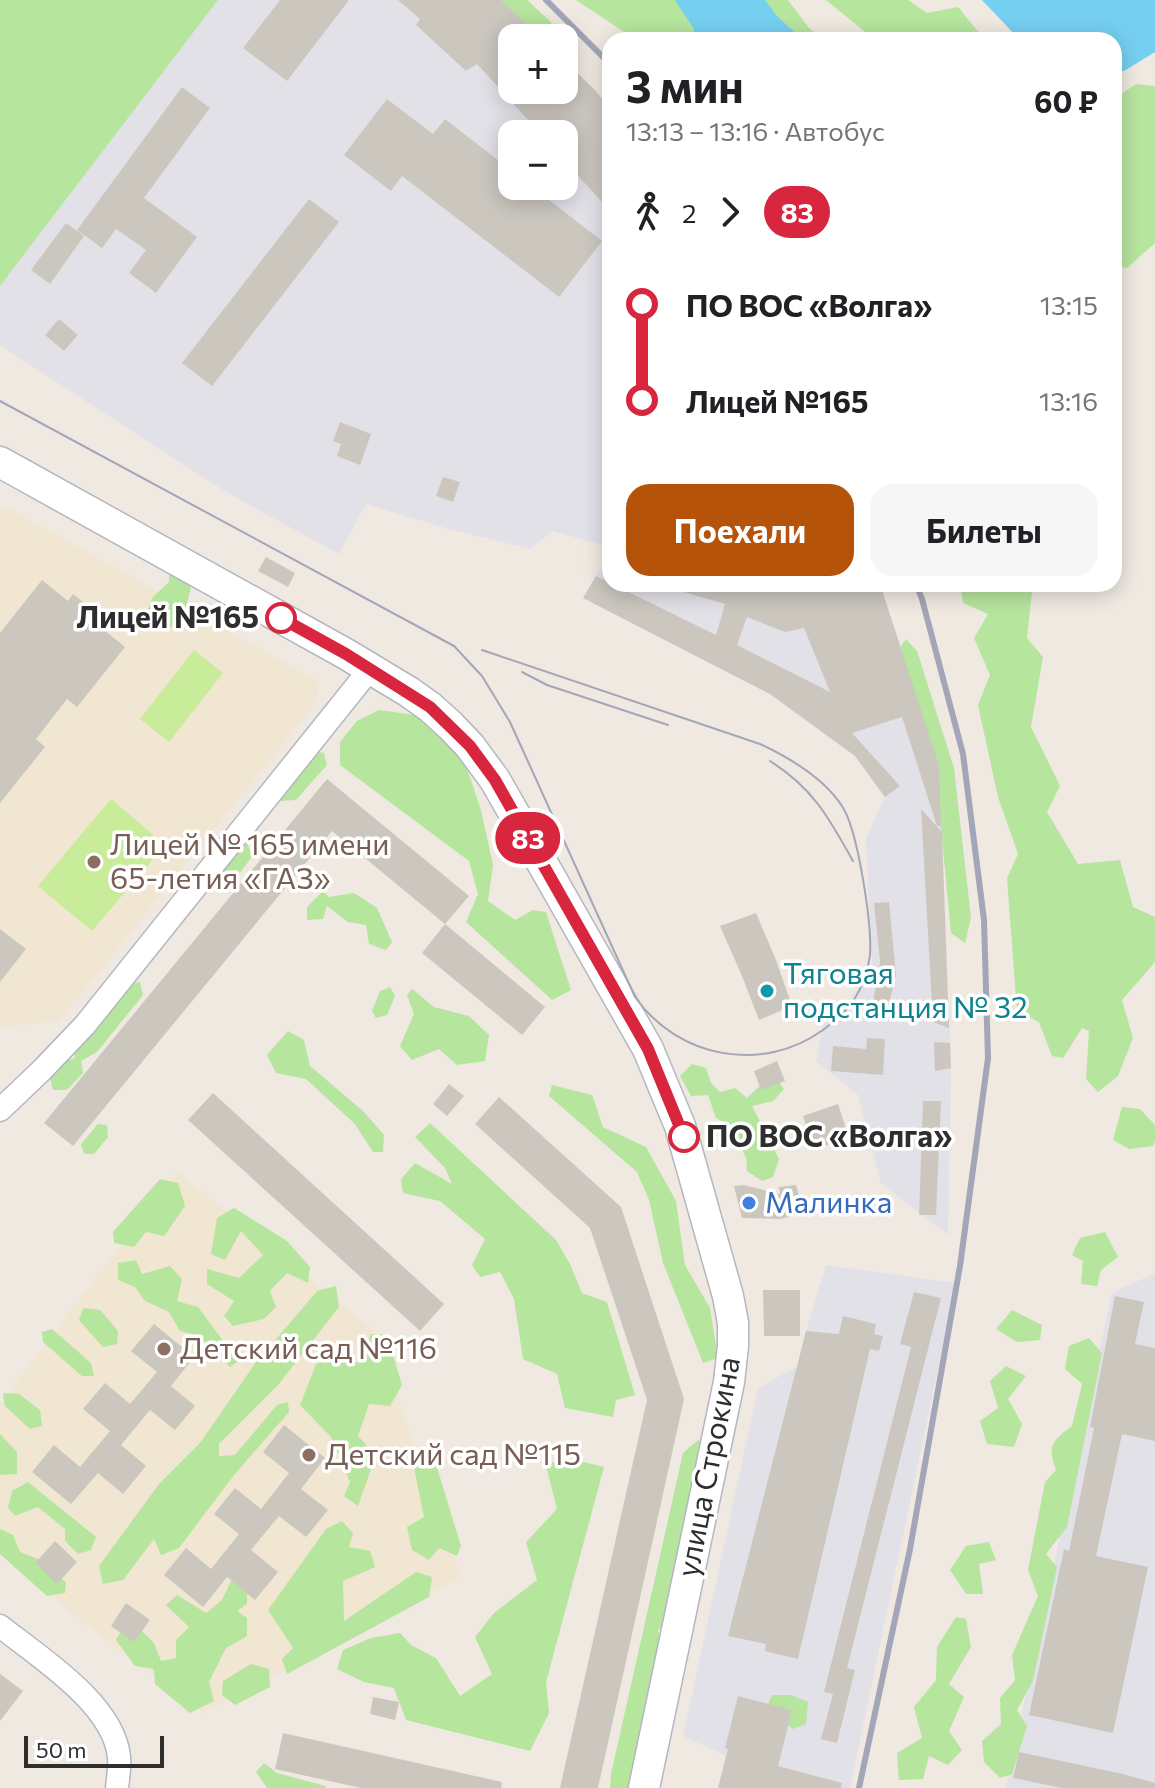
<!DOCTYPE html>
<html lang="ru">
<meta charset="utf-8">
<style>
:root{--surface:#fff;--page:#f6f6f6;--text:#202124;--muted:#757577;--accent:#b45309}
body{margin:0;font-family:Commissioner,sans-serif;background:var(--page);color:var(--text);height:100vh;display:flex;flex-direction:column;font-size:30px;white-space:nowrap}
*{box-sizing:border-box;margin:0}
p{font-size:26px;color:var(--muted)}
.icon{flex:none;width:44px;height:44px;fill:none;stroke:currentColor;stroke-width:2;stroke-linecap:round;stroke-linejoin:round}
.map{position:relative;flex:1;overflow:hidden}
.drawer{position:absolute;left:602px;top:32px;width:520px;height:560px;display:flex;flex-direction:column;background:var(--surface);border-radius:24px;box-shadow:0 4px 20px #0003}
.drawer>*{flex:none}
.badge{padding:0 16px;border-radius:26px;font-size:28px;line-height:52px}
.tools{position:absolute;left:498px;top:24px;display:grid;gap:16px}
.tools a{display:grid;place-items:center;width:80px;height:80px;border-radius:16px;background:var(--surface);box-shadow:0 4px 20px #0003;font-size:40px}
.scale{position:absolute;left:24px;bottom:20px;width:140px;box-sizing:border-box;padding-left:8px;border:4px solid #2e2e2e;border-top:0;font-size:22px;line-height:28px;white-space:nowrap;color:#2e2e2e;-webkit-text-stroke:6px #fff;paint-order:stroke}
.map>.badge{position:absolute;translate:-50% -50%;box-shadow:0 0 0 4px #fff}
.legs{display:flex;align-items:center;gap:12px;height:88px;padding:0 24px;font-size:26px}
.legs p{margin-inline-start:auto}
.headline{display:flex;align-items:center;justify-content:space-between;height:136px;padding:0 24px}
h1{font-size:44px;font-weight:700;line-height:60px}
.action{display:flex;gap:16px;margin-top:auto;padding:16px 24px}
.action a{flex:1;height:92px;border-radius:24px;background:var(--accent);color:#fff;font-size:32px;font-weight:700;line-height:92px;text-align:center}
.action a+a{background:var(--page);color:var(--text)}
ul{padding:0 24px;list-style:none}
li{display:flex;align-items:center;gap:28px;height:96px;font-size:30px}
li i{display:grid;place-items:center;width:12px;height:100%;margin:0 10px;background:currentColor}
li i::after{content:'';width:20px;height:20px;margin:-10px;border:6px solid;border-radius:50%;background:var(--surface)}
li p{margin-inline-start:auto}
li:first-child i{background:linear-gradient(#0000 50%,currentColor 0)}
li:last-child i{background:linear-gradient(currentColor 50%,#0000 0)}
.map>svg:first-child{display:block}
.industrial{fill:#e3e1e8;fill-rule:evenodd}
.education{fill:#f0e6d1}
.green{fill:#b6e59e}
.pitch{fill:#c9ec9a}
.water{fill:#75cff0}
.building{fill:#cbc7bf;fill-rule:evenodd}
.lines{fill:none;stroke-linecap:round;stroke-linejoin:round}
.street-casing{stroke:#b4b7c1;stroke-width:25}
.secondary-casing{stroke:#b4b7c1;stroke-width:33}
.street{stroke:#fff;stroke-width:22}
.secondary{stroke:#fff;stroke-width:30}
.tram{stroke:#a3a6b8;stroke-width:2}
.rail{stroke:#a3a6b8;stroke-width:6}
.line-1-casing{stroke:#fff;stroke-width:18}
.line-1{stroke:#d7263d;stroke-width:12}
.stop-1-dot{fill:#fff;stroke:#d7263d;stroke-width:4}
.education-dot{fill:#8d6e63;stroke:#fff;stroke-width:3}
.culture-dot{fill:#0f9aa8;stroke:#fff;stroke-width:3}
.shop-dot{fill:#3f7fe0;stroke:#fff;stroke-width:3}
.labels{text-anchor:middle;stroke-width:7;stroke-linejoin:round;paint-order:stroke}
.stop-label{font-size:30px;font-weight:bold;fill:#2e2e2e;stroke:#fff;text-anchor:end}
.education-label{font-size:30px;fill:#785e54;stroke:#fff;text-anchor:start}
.culture-label{font-size:30px;fill:#0d838f;stroke:#fff;text-anchor:start}
.shop-label{font-size:30px;fill:#366cbe;stroke:#fff;text-anchor:start}
.street-label{font-size:30px;fill:#2e2e2e;stroke:#fff}
</style>
<div class="map">
<svg width="1155" height="1788" viewBox="0 0 1155 1788">
<rect width="100%" height="100%" fill="#efe9e1"/>
<path class="industrial" d="M218,0H501L512,38V90H595L610,109V547L552,531L530,549L449,529L366,504L339,554L226,492L4,348L0,344V286ZM512,134H564V186H512Z
M610,550V584H880L939,765L951,1068L948,1235L881,1183L858,1095L816,1061L823,1025L846,1005L872,966L866,838L885,797L855,756L770,694L583,598Z
M826,1265L956,1283L850,1788H718L726,1756L683,1736L758,1388L798,1366L806,1331Z
M1155,1273V1788H1006L1112,1293Z"/>
<path class="education" d="M7,507L319,682L316,703L59,1021L0,1027V508Z
M177,1172L331,1295L375,1332L461,1577L203,1713L71,1613L0,1545V1403Z"/>
<path class="green" d="M0,0H218L0,286Z
M495,0H527L551,22L552,38H534Z
M576,0H684L715,40H630L624,32Z
M764,0H788L809,28L824,40C793,40 782,23 764,0Z
M826,0H908L927,13L958,7L985,40H875Z
M1136,84L1155,86V243L1127,268L1114,266V99Z
M169,572L177,573L191,588L183,619L166,631L150,625L147,611L153,597L169,582Z
M960,584H1025L1032,592L1027,638L1043,657L1031,727L1060,786L1047,812L1078,864L1120,860L1133,907L1155,917V962L1122,1000L1133,1038L1118,1076L1098,1092L1086,1079L1089,1031L1082,1028L1063,1058L1052,1056L1039,1022L1017,1011L1007,878L1018,854L998,797L978,705L990,675L974,638L988,614L963,603Z
M906,639L917,651L954,768L971,918L965,943L951,933L935,765L897,652Z
M379,710L415,715L441,736L465,763L481,810L493,865L488,901L515,920L533,910L546,912L571,990L552,1000L466,922L478,894L469,861L340,765V742L357,721Z
M313,751L324,753L327,765L296,800L280,801L279,791Z
M247,842L252,857L228,888L215,887L210,875L234,843Z
M323,891L329,897L354,893L377,908L392,942L386,950L369,944L366,925L348,922L327,906L323,919L307,920V907Z
M140,982L143,995L97,1052L81,1061L83,1073L67,1090H53L50,1078L63,1062L75,1058L74,1049L122,987Z
M390,987L395,996L387,1015L376,1018L372,1011L380,991Z
M412,989L434,1007L469,1016L489,1035L485,1061L457,1065L439,1049L412,1060L400,1046L414,1014L407,995Z
M288,1031L304,1040L310,1066L363,1111L384,1135L383,1152H373L355,1124L306,1079L276,1073L267,1055Z
M692,1064L706,1068L711,1083L720,1092L735,1088L747,1098L765,1081L779,1082L784,1089L773,1101L752,1106L779,1159L773,1177L762,1181L747,1171L746,1158L731,1126L716,1118L708,1095L691,1096L680,1076Z
M552,1085L592,1095L603,1127L646,1147L676,1201L685,1265L710,1308L718,1358L703,1363L663,1263L649,1200L637,1172L549,1096Z
M1122,1107L1140,1109L1155,1125V1141L1153,1146L1129,1149L1113,1140Z
M430,1123L556,1240L570,1264L582,1293L607,1302L635,1395L616,1400L613,1417L565,1408L557,1374L523,1359L514,1299L500,1272L480,1277L472,1265L485,1239L440,1201L403,1193L401,1179L415,1163L452,1184L445,1168L415,1137Z
M98,1124L107,1125L108,1137L94,1154H84L81,1144Z
M160,1179L178,1183L185,1206L164,1236L146,1232L134,1247L114,1243L113,1232Z
M234,1208L287,1241L310,1267L308,1283L287,1273L270,1291L276,1307L264,1319L233,1326L224,1316L234,1301L207,1284V1269L239,1278L263,1255L241,1231L225,1260L211,1254L217,1218Z
M1105,1232L1118,1257L1101,1270L1097,1286L1081,1284L1083,1261L1072,1255L1080,1238Z
M136,1260L142,1274L170,1266L182,1279L177,1301L198,1307L238,1361L230,1367L197,1335L180,1331L169,1312L145,1301L135,1287L118,1280V1263Z
M336,1286L339,1307L278,1385L219,1444V1456L235,1455L277,1405L288,1402L289,1412L234,1475L179,1548L161,1555L154,1539L123,1580L103,1584L99,1566L159,1484L200,1443L254,1365L317,1291Z
M83,1308L100,1310L118,1331L117,1344L103,1347L79,1320Z
M1012,1310L1042,1325L1040,1340L1017,1342L996,1329Z
M52,1329L91,1363L94,1376H82L43,1342L42,1332Z
M371,1334L387,1335L402,1385L390,1406L369,1404L358,1436L376,1455L358,1506L344,1496L350,1482L331,1437L300,1405L316,1364L339,1358L360,1363Z
M1089,1338L1102,1353L1067,1527L1046,1554L1057,1567L1033,1681L1017,1710L1027,1726L1012,1774L1000,1778L984,1762L982,1741L1001,1724L1000,1698L1015,1680L1012,1655L1038,1596L1028,1570L1045,1482L1056,1470C1047,1445 1052,1441 1072,1426L1082,1384L1065,1369L1069,1346Z
M1006,1366L1026,1376L1008,1399L1022,1424L1014,1447L987,1444L980,1421L998,1408L990,1381Z
M3,1393L19,1394L40,1410L42,1426L30,1429L5,1406Z
M0,1434L17,1452V1474L0,1475Z
M698,1440L708,1449L670,1620L658,1630L663,1647L632,1788H610L611,1774L683,1453Z
M422,1450L435,1461L461,1546L457,1556L439,1548L429,1560L412,1550L407,1527L424,1517L413,1463Z
M563,1457L604,1467L546,1682L549,1713L530,1751L406,1720L394,1688L364,1682L337,1669L343,1650L371,1638L400,1633L411,1645L436,1658L460,1696L492,1674L475,1637L494,1613L537,1580L526,1542L557,1509L546,1466Z
M28,1482L96,1537L91,1550L78,1554L65,1541V1529L38,1507L15,1516L8,1508L12,1491Z
M342,1521L353,1533L349,1547L370,1551L375,1567L343,1581L344,1621L416,1572L432,1577L429,1597L287,1674L282,1659L293,1648L268,1610L326,1529Z
M0,1529L13,1535L20,1552L48,1563L66,1583L65,1593L47,1596L0,1554Z
M989,1542L996,1560L979,1564L983,1594H966L950,1570L966,1546Z
M234,1575L247,1578V1604L237,1611L247,1618V1636L226,1648L209,1682L214,1701L190,1713L155,1684L154,1669L135,1666L116,1640L123,1628L138,1627L154,1643L161,1661L176,1658V1640L189,1627L166,1605L177,1595L206,1613L222,1600Z
M956,1617L966,1619L971,1647L949,1684L964,1697L949,1731L962,1750L948,1765L929,1756L923,1779L899,1780L897,1753L922,1738L914,1707L936,1680L937,1647Z
M251,1664L269,1669L270,1687L235,1705L222,1695L223,1681Z
M772,1695H791L808,1702L806,1724L793,1729L766,1709Z
M264,1763L277,1773L326,1786V1788H267L256,1772Z"/>
<path class="pitch" d="M194,650L223,673L169,742L140,719Z
M111,799L165,845L92,931L38,886Z"/>
<path class="water" d="M675,0H765L777,16L803,40H694V29Z
M982,0H1155V52L1124,71L1114,72V40H1020Z"/>
<path class="building" d="M280,0H349L287,81L243,48Z
M398,0H501L541,38H512V90H564V60L595,90L610,109V211L564,160V134H541L477,64L466,71L416,25L420,19Z
M182,87L210,108L144,198L197,237L156,293L129,273L146,250L116,229L102,248L77,230Z
M387,99L433,134L445,119L512,171V186H531L602,241L559,297L402,176L391,191L344,155Z
M309,199L339,222L212,386L182,363Z
M66,223L84,236L50,284L31,270Z
M59,319L78,335L64,351L45,335Z
M340,422L371,434L360,465L337,456L341,444L333,441Z
M443,477L460,482L453,502L436,496Z
M266,557L295,573L288,587L258,571Z
M596,576L716,635L725,604L670,588V584H880L939,765L941,826H937L902,717L852,733L900,786L885,797L855,756L770,694L583,598ZM747,617L785,632L804,628L830,692L737,645Z
M42,580L68,601L73,594L103,618L98,625L125,647L77,707L67,699L36,739L45,747L0,803V633Z
M327,779L469,896L445,924L332,831L73,1146L44,1123Z
M921,809L942,832L949,1028L933,1022Z
M889,902L896,975L888,1008L873,1003L880,962L874,903Z
M756,913L776,960L792,1006L759,1020L742,976L720,926Z
M445,924L545,1007L522,1035L422,953Z
M0,929L26,949L0,982Z
M867,1038L885,1039L883,1075L831,1071L833,1046L866,1049Z
M934,1042L950,1043L951,1068L935,1071Z
M777,1061L785,1081L761,1090L754,1071Z
M449,1084L464,1096L447,1116L433,1104Z
M213,1093L444,1304L420,1331L188,1120Z
M499,1097L621,1207L684,1399L598,1788H560L647,1400L590,1228L475,1124Z
M923,1101H941L936,1215H919Z
M838,1104L849,1138L814,1149L803,1116Z
M743,1185L780,1194L779,1187L796,1185L804,1213L780,1219L742,1218L734,1186Z
M763,1290H800V1336H764Z
M914,1292L941,1298L847,1668L855,1670L837,1743L821,1739L833,1694L824,1692L911,1347L900,1344Z
M1115,1296L1144,1302L1135,1344L1155,1348V1441L1122,1434L1096,1556L1148,1567L1113,1733L1029,1715L1064,1549L1069,1551L1094,1428L1090,1427Z
M843,1316L876,1324L874,1334L883,1336L879,1351L870,1349L798,1659L765,1651L766,1644L728,1636L806,1331L839,1334Z
M154,1324L194,1357L171,1386L195,1406L175,1430L150,1410L121,1445L146,1466L123,1494L98,1473L71,1504L32,1472L54,1445L80,1467L110,1431L83,1409L105,1383L130,1404L157,1372L131,1351Z
M284,1425L325,1458L301,1489L328,1510L306,1537L279,1516L251,1550L278,1572L255,1600L227,1577L203,1607L164,1575L186,1548L211,1569L239,1534L214,1514L235,1488L261,1509L289,1473L263,1452Z
M55,1541L77,1562L57,1584L35,1563Z
M126,1603L150,1620L134,1642L111,1626Z
M0,1674L23,1691L0,1721Z
M738,1696L792,1710L778,1766L842,1783L841,1788H718L728,1749L725,1748Z
M373,1697L399,1702L395,1720L370,1714Z
M283,1733L502,1782L501,1788H361L275,1769Z
M1019,1752L1123,1774L1155,1783V1788H1062L1013,1778Z"/>
<g class="lines">
<g class="street-casing">
<path id="street" d="M0,1110L41,1071L85,1025L370,669
M0,1626C39,1657 114,1704 119,1757C120,1767 118,1778 117,1788"/>
</g>
<g class="secondary-casing">
<path id="secondary" d="M0,462L346,654L409,692L430,707L450,725L470,746L495,780L648,1049L680,1126L728,1296L733,1323V1346L729,1382L644,1788"/>
</g>
<use href="#street" class="street"/>
<use href="#secondary" class="secondary"/>
<path class="tram" d="M0,401L454,646L482,676L510,722L635,997C678,1058 762,1074 823,1030C834,1021 846,1013 854,1000C862,987 868,971 870,955C872,924 858,830 842,806C823,777 790,758 760,744L482,650
M522,672L547,685L668,725
M770,761C813,788 829,818 853,861"/>
<path class="rail" d="M546,0L610,64
M859,1788L910,1549L960,1266L988,1058L984,920L963,754L922,599L916,584"/>
</g>
<g class="lines">
<g class="line-1-casing">
<path id="line-1" d="M281,618L346,654L430,707L470,746L495,780L648,1049L684,1137"/>
</g>
<use href="#line-1" class="line-1"/>
</g>
<g class="stop-1-dot">
<circle cx="281" cy="618" r="14"/>
<circle cx="684" cy="1137" r="14"/>
</g>
<g class="education-dot">
<circle cx="94" cy="862" r="8"/>
<circle cx="164" cy="1349" r="8"/>
<circle cx="309" cy="1455" r="8"/>
</g>
<circle class="culture-dot" cx="767" cy="991" r="8"/>
<circle class="shop-dot" cx="749" cy="1203" r="8"/>
<g class="labels">
<g class="stop-label">
<text x="259" y="628">Лицей №165</text>
<text x="706" y="1147" text-anchor="start">ПО ВОС «Волга»</text>
</g>
<g class="education-label">
<text x="110" y="855">Лицей № 165 имени<tspan x="110" dy="34">65-летия «ГАЗ»</tspan></text>
<text x="180" y="1359">Детский сад №116</text>
<text x="325" y="1465">Детский сад №115</text>
</g>
<g class="culture-label">
<text x="783" y="984">Тяговая<tspan x="783" dy="34">подстанция № 32</tspan></text>
</g>
<g class="shop-label">
<text x="765" y="1213">Малинка</text>
</g>
<g class="street-label">
<text transform="translate(709 1467) rotate(-79)" y="10">улица Строкина</text>
</g>
</g>
</svg>
<div class="tools">
<a>+</a>
<a>−</a>
</div>
<div class="scale">50 m</div>
<b class="badge" style="left:528px;top:838px;background:#d7263d;color:#fff">83</b>
<section class="drawer">
<div class="headline"><div><h1>3 мин</h1><p>13:13 – 13:16 · Автобус</p></div><b>60 ₽</b></div>
<div class="legs"><svg class="icon" aria-label="walk" viewBox="0 0 24 24"><circle cx="13" cy="4" r="2"/><path d="M13 8l-2 6 4 7M11 14l-3 7M7 12l3-4h3l4 4"/></svg>2<svg class="icon" aria-label="forward" viewBox="0 0 24 24"><path d="M9 5l7 7-7 7"/></svg><b class="badge" style="background:#d7263d;color:#fff">83</b></div>
<ul>
<li><i style="color:#d7263d"></i><b>ПО ВОС «Волга»</b><p>13:15</p></li>
<li><i style="color:#d7263d"></i><b>Лицей №165</b><p>13:16</p></li>
</ul>
<div class="action"><a>Поехали</a><a>Билеты</a></div>
</section>
</div>
